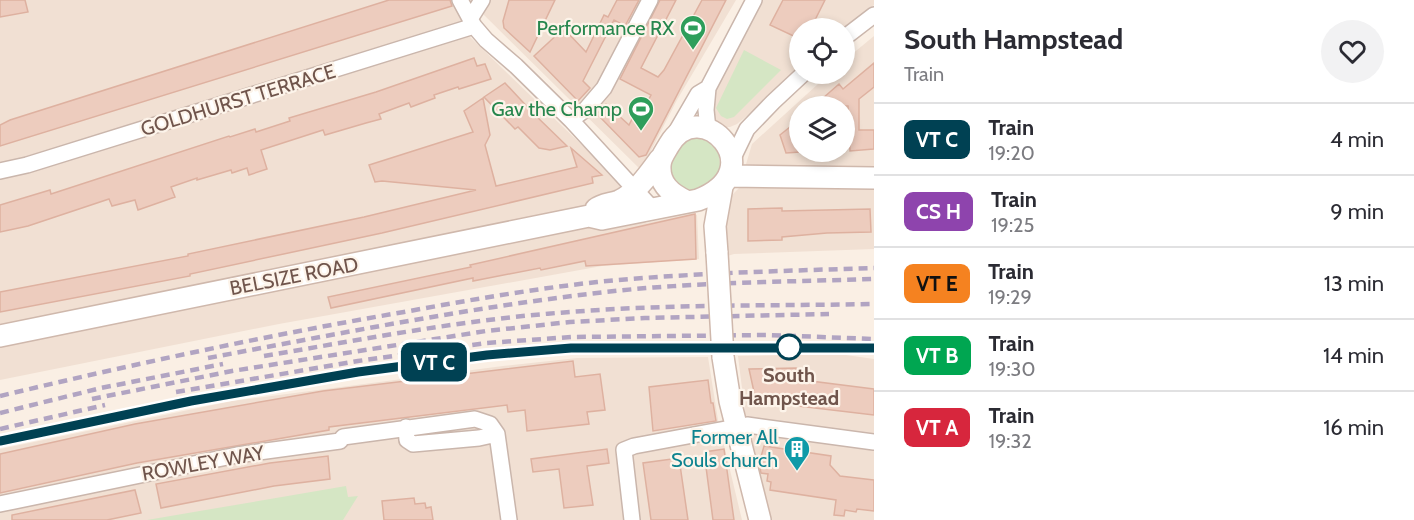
<!DOCTYPE html>
<style>
:root{--surface:#fff;--page:#f2f2f3;--text:#2b2b33;--muted:#7c7c81;--line:#e1e1e2}
body{margin:0;font-family:Cabin,sans-serif;background:var(--page);color:var(--text);height:100vh;display:flex;flex-direction:column;font-size:22px;white-space:nowrap}
*{box-sizing:border-box;margin:0}
p{font-size:20px;color:var(--muted)}
.icon{flex:none;width:33px;height:33px;fill:none;stroke:currentColor;stroke-width:2;stroke-linecap:round;stroke-linejoin:round}
.map{position:relative;flex:1;overflow:hidden}
.sheet{display:flex;flex-direction:column;background:var(--surface);width:540px}
.sheet>*{flex:none}
.badge{padding:0 12px;border-radius:9px;font-size:21px;line-height:39px}
.buttons{position:absolute;left:789px;top:18px;display:grid;gap:12px}
.buttons a{display:grid;place-items:center;width:66px;height:66px;border-radius:50%;background:var(--surface);box-shadow:0 3px 9px #0003;font-size:30px}
.map>.badge{position:absolute;translate:-50% -50%;box-shadow:0 0 0 3px #fff}
.round{display:grid;place-items:center;flex:none;width:63px;height:63px;border-radius:32px;background:var(--page)}
.headline{display:flex;align-items:center;justify-content:space-between;height:102px;padding:0 30px}
h1{font-size:28px;font-weight:700;line-height:45px}
ul{padding:0;list-style:none}
li{display:flex;align-items:center;gap:18px;height:72px;padding:0 30px;border-top:2px solid var(--line)}
li div{flex:1}
li b{display:block;font-size:22px}
li em{font-style:normal}
li .badge{min-width:66px;font-weight:700;text-align:center}
main{display:flex;flex:1;min-height:0}
.map>svg:first-child{display:block}
.residential{fill:#f1e0d3;fill-rule:evenodd}
.green{fill:#d5e6c4}
.building{fill:#edccbe;stroke:#deb1a0;stroke-width:1.5}
.lines{fill:none;stroke-linecap:round;stroke-linejoin:round}
.street-casing{stroke:#cab6ac;stroke-width:18}
.secondary-casing{stroke:#cfb8ac;stroke-width:24}
.street{stroke:#fff;stroke-width:15}
.secondary{stroke:#fff;stroke-width:21}
.rail{stroke:#b1a4c2;stroke-width:4.5;stroke-dasharray:9 6;stroke-linecap:butt}
.secondary-bridge-casing{stroke:#cfb8ac;stroke-width:24;stroke-linecap:butt}
.secondary-bridge{stroke:#fff;stroke-width:21}
.line-casing{stroke:#fff;stroke-width:14}
.line{stroke:#004153;stroke-width:9}
.stop-dot{fill:#fff;stroke:#004153;stroke-width:3}
.labels{text-anchor:middle;stroke-width:4.5;stroke-linejoin:round;paint-order:stroke}
.leisure-label{font-size:20px;fill:#27864d;stroke:#fdf4ea;text-anchor:end}
.street-label{font-size:20px;fill:#70554c;stroke:#fdf4ea}
.stop-label{font-size:20px;font-weight:bold;fill:#70554c;stroke:#fdf4ea}
.culture-label{font-size:20px;fill:#0d838f;stroke:#fdf4ea;text-anchor:end}
</style>
<main>
<div class="map">
<svg width="874" height="520" viewBox="0 0 874 520">
<rect width="100%" height="100%" fill="#faefe4"/>
<path class="residential" d="M0,0H455L469,36L619,181L646,223L693,213L697,215L699,259L602,266L279,324L0,380Z
M478,0H736L677,100L641,170L484,15Z
M762,0H874V5L845,30L844,28H800L799,69L766,100L737,124L730,127H717L708,106L709,96Z
M874,36V249L734,254L724,257L718,209L739,188L752,144L829,74H844L845,60ZM800,106H844V152H800Z
M839,354L874,359V520H766L753,476L738,356Z
M708,357L718,420L742,520H0V449L232,401L503,366L577,358Z"/>
<path class="green" d="M744,50L781,70L734,117L727,119L721,116L716,108Z
M697,138C722,144 721,155 719,178L697,193L678,191L668,167C676,152 678,139 697,138Z
M346,486L348,497L358,496L343,520H147Z"/>
<path class="building" d="M0,0H25L28,12L0,17Z
M389,0H450L452,6L0,146V125L10,120Z
M509,0H555L530,52L504,28L503,21Z
M617,0H639L625,26L614,20L583,81L590,88L578,101L534,56L561,31H566L586,52L604,15L608,17Z
M660,0H676L641,68L658,77L664,70L702,0H726L646,155L639,157L597,114L606,104L629,125L635,113L640,116L651,95L620,79Z
M783,0H825L811,28H800V39L770,25Z
M474,58L477,66L485,64L491,79L459,89L458,87L434,95L435,98L411,107L409,103L379,114L381,119L366,123L325,135L323,130L261,150L267,169L249,175L247,168L232,173L231,170L197,180V178L171,187L175,197L138,210L135,200L112,206L109,199L28,226L0,232V205L50,190L51,194L229,136L230,137L255,129L256,132L290,121L289,118L376,92Z
M874,63V87L859,99V130H874V149L850,151L848,106H814L839,84L843,89Z
M505,83L534,114L567,146L550,150L539,148L518,127L515,129L484,97Z
M483,98L490,135L485,145L496,186L577,167L571,148L602,175L592,177L593,183L382,233L190,274V276L0,312V292L188,256V254L364,217L476,190L382,181L375,182L369,165L473,132L464,111Z
M800,119V152L786,153L780,135Z
M782,208V211L870,209L871,232L827,233L782,237V240L748,241V209Z
M695,214L696,259L586,266L585,261L541,270L540,268L473,281V278L331,308L328,297L471,267L470,265Z
M573,361L575,377L600,374L605,410L587,412L589,424L527,431L525,410L508,412L507,405L329,427V430L137,463L0,493V454L135,424L323,391Z
M796,368L795,379L874,389V415L756,401L749,369Z
M708,380L711,403H713L716,421L653,431L649,387Z
M764,446L831,456L830,465L840,476L874,480V511L857,509L856,512L845,510L844,516L834,515L836,500L770,490L771,482L767,481L768,474L761,473L759,464Z
M607,449L609,463L587,466L593,505L564,508L559,469L533,472L531,459Z
M724,449L734,520H713L704,452Z
M328,456L330,479L274,486L161,508L156,484L270,463Z
M679,458L688,520H651L643,463Z
M135,490L141,513L107,520H12V515Z
M414,498L415,504L425,503L426,508L431,507L433,520H384L382,501Z"/>
<g class="lines">
<g class="street-casing">
<path id="street" d="M460,0L474,26L486,40L516,66L571,120L652,208
M470,19L482,0
M844,38L874,15
M571,120L586,109L604,88L650,0
M708,129L706,110L708,88L754,0
M673,137L698,94L708,88
M732,160L747,129L773,102L803,74
M0,171L27,165L474,26
M406,427L407,440L413,444L479,438L497,434
M0,504L237,455L340,441L343,437L475,419L490,424L497,434L509,520
M632,520L624,450L634,446L747,425L874,442"/>
</g>
<g class="secondary-casing">
<path id="secondary" d="M729,176L874,178
M596,209C602,204 611,204 619,201C636,193 649,174 660,159
M717,253L715,226L722,187
M0,336L589,216L602,219L698,200C775,170 700,92 669,145C665,152 660,158 660,166C659,184 671,194 686,201
M723,357L730,401L760,520"/>
</g>
<use href="#street" class="street"/>
<use href="#secondary" class="secondary"/>
<path class="rail" d="M264,356C365,339 467,319 570,312C671,304 773,306 874,304
M208,358C337,334 467,308 597,293C689,282 782,282 874,279
M176,392L358,361L487,343L571,337L768,335L874,339
M0,396C134,364 269,335 404,312C469,300 533,289 597,282C689,273 782,271 874,268
M92,399L232,371L486,331L570,322L645,318L829,314
M0,413L101,388L223,364
M0,429L105,405
M0,441L191,401L358,372L487,355L571,348H874"/>
<g class="secondary-bridge-casing">
<path id="secondary-bridge" d="M717,253L723,357"/>
</g>
<use href="#secondary-bridge" class="secondary-bridge"/>
</g>
<g class="lines">
<g class="line-casing">
<path id="line" d="M0,441L191,401L358,372L487,355L571,348H874"/>
</g>
<use href="#line" class="line"/>
</g>
<defs>
<g id="stadium-pin" transform="scale(1.35)"><path d="M0 17L-7.5 6A9.5 9.5 0 1 1 7.5 6Z" fill="#2e9e5b" stroke="#fdf4ea"/><path d="M0-5a6.5 5 0 1 0 0 10a6.5 5 0 1 0 0-10ZM-3.5-1.8h7v3.6h-7Z" fill="#fff"/></g>
<g id="building-pin" transform="scale(1.35)"><path d="M0 17L-7.5 6A9.5 9.5 0 1 1 7.5 6Z" fill="#0f9aa8" stroke="#fdf4ea"/><path d="M-4-6H4V6H1V3H-1V6H-4ZM-2.5-4.3h1.7v1.8h-1.7ZM.8-4.3h1.7v1.8H.8ZM-2.5-1h1.7V.8h-1.7ZM.8-1h1.7V.8H.8Z" fill="#fff"/></g>
</defs>
<g fill-rule="evenodd">
<use href="#stadium-pin" x="693" y="28"/>
<use href="#stadium-pin" x="641" y="109"/>
<use href="#building-pin" x="797" y="449"/>
</g>
<circle class="stop-dot" cx="789" cy="347" r="12"/>
<g class="labels">
<g class="leisure-label">
<text x="674" y="35">Performance RX</text>
<text x="622" y="116">Gav the Champ</text>
</g>
<g class="street-label">
<text transform="translate(238 100) rotate(-17)" y="7">GOLDHURST TERRACE</text>
<text transform="translate(294 276) rotate(-11)" y="7">BELSIZE ROAD</text>
<text transform="translate(203 463) rotate(-10)" y="7">ROWLEY WAY</text>
</g>
<g class="stop-label">
<text x="789" y="382">South<tspan x="789" dy="23">Hampstead</tspan></text>
</g>
<g class="culture-label">
<text x="778" y="444">Former All<tspan x="778" dy="23">Souls church</tspan></text>
</g>
</g>
</svg>
<div class="buttons">
<a><svg class="icon" aria-label="locate" viewBox="0 0 24 24"><circle cx="12" cy="12" r="6"/><path d="M12 2v4M12 18v4M2 12h4M18 12h4"/></svg></a>
<a><svg class="icon" aria-label="layers" viewBox="0 0 24 24"><path d="M12 4l9 5-9 5-9-5zM3 14l9 5 9-5"/></svg></a>
</div>
<b class="badge" style="left:434px;top:362px;background:#004153;color:#fff">VT C</b>
</div>
<section class="sheet">
<div class="headline"><div><h1>South Hampstead</h1><p>Train</p></div><a class="round"><svg class="icon" aria-label="heart" viewBox="0 0 24 24"><path d="M12 20l-8-8c-3-5 5-10 8-4 3-6 11-1 8 4z"/></svg></a></div>
<ul>
<li><span class="badge" style="background:#004153;color:#fff">VT C</span><div><b>Train</b><p>19:20</p></div><em>4 min</em></li>
<li><span class="badge" style="background:#8e44ad;color:#fff">CS H</span><div><b>Train</b><p>19:25</p></div><em>9 min</em></li>
<li><span class="badge" style="background:#f58220;color:#111">VT E</span><div><b>Train</b><p>19:29</p></div><em>13 min</em></li>
<li><span class="badge" style="background:#00a651;color:#fff">VT B</span><div><b>Train</b><p>19:30</p></div><em>14 min</em></li>
<li><span class="badge" style="background:#d7263d;color:#fff">VT A</span><div><b>Train</b><p>19:32</p></div><em>16 min</em></li>
</ul>
</section>
</main>
